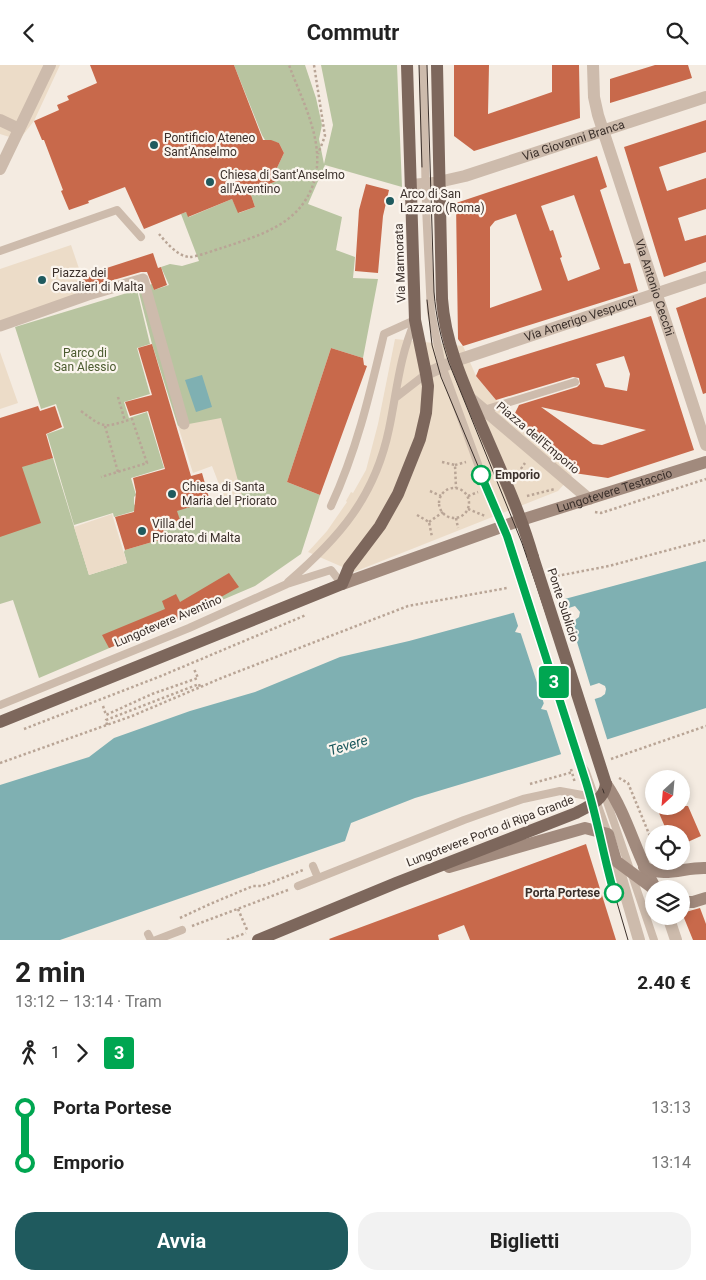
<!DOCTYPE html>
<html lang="it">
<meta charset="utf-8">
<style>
:root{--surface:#fff;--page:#f2f2f2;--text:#222;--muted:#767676;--accent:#1f5a5e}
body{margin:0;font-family:Roboto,sans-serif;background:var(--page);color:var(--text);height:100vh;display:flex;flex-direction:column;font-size:19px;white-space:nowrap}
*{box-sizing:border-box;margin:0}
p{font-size:16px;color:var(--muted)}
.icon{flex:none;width:28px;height:28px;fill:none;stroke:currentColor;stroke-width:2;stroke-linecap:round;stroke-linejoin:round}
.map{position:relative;height:875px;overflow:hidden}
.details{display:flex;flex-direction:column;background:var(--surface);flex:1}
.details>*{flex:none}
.badge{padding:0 10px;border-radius:4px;font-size:18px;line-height:32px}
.needle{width:32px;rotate:206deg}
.fabs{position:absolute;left:645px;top:705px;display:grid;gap:10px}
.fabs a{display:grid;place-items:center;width:45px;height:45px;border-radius:50%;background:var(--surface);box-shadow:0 2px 8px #0003;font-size:25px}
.map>.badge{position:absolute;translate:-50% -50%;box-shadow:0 0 0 2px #fff}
.legs{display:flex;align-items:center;gap:8px;height:55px;padding:0 15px;font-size:16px}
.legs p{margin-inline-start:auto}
.headline{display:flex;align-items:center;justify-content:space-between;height:85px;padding:0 15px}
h1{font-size:28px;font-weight:700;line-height:38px}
.cta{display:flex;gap:10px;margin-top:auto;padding:10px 15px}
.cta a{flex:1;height:58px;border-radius:20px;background:var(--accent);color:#fff;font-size:20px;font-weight:700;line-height:58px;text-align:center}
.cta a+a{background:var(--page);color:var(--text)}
ul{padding:0 15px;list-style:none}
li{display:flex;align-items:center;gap:18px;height:55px;font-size:19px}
li i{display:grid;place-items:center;width:8px;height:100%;margin:0 6px;background:currentColor}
li i::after{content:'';width:12px;height:12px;margin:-6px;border:4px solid;border-radius:50%;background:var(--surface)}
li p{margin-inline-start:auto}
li:first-child i{background:linear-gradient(#0000 50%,currentColor 0)}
li:last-child i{background:linear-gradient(currentColor 50%,#0000 0)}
header{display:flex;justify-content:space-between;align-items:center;height:65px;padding:0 15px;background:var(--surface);font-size:22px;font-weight:700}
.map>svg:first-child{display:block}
.green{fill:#b8c4a0}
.plaza{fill:#ecdcc8}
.water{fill:#7fb0b2;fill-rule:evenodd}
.pier{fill:#f4ebe1}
.building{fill:#c8694b;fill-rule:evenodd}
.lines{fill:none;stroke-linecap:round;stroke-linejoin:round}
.path{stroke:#b9a596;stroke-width:2.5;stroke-dasharray:2.5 2.5;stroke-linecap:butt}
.service{stroke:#cdbbac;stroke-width:8}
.pedestrian{stroke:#cdbbac;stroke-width:11}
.minor{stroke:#cdbbac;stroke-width:12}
.tertiary{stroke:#cdbbac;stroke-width:12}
.secondary{stroke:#a18a7d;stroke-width:12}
.primary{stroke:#7d675c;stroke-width:12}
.tram{stroke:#3b302b;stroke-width:1}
.path-bridge{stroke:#b9a596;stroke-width:2.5;stroke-dasharray:2.5 2.5;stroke-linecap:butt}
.service-bridge{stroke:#cdbbac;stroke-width:8}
.primary-bridge{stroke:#7d675c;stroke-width:12}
.line-1-casing{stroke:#fff;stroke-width:11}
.line-1{stroke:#00a651;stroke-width:8}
.poi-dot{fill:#1f5a5e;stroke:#fbf5ee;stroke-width:2}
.stop-1-dot{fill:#fff;stroke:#00a651;stroke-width:2.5}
.labels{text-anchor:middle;stroke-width:4.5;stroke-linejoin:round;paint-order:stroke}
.poi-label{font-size:12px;fill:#3b302b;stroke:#fbf5ee;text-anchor:start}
.street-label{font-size:12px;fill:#3b302b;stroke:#fbf5ee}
.park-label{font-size:12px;fill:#4a5a2e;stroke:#fbf5ee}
.stop-label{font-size:12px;font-weight:bold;fill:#3b302b;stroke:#fbf5ee;text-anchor:start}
.water-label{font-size:14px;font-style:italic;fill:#1f5a5e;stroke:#fbf5ee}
</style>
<header><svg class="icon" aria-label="back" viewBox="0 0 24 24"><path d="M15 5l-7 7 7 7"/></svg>Commutr<svg class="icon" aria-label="search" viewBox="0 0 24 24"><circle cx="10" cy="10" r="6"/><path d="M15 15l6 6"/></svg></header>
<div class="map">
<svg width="706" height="875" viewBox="0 0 706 875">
<rect width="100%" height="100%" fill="#f4ebe1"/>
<path class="green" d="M234,0H305L316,33L322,60L319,74L324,99L333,60L321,0H397L402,122L325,100L308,139L342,152L336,185L355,192L353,213L378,214L363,293L331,283L287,417L320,430L301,489L255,521L39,613L13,535L0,539V472L16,385L27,382L32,399L53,393L89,510L127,498L124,487L125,485L166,473L162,460L179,455L176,444L224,432L227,440L244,438L184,359L178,361L152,279L138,224L152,219L154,225L169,220L161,202L170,199L182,201L199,196L181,149L186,147L189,152L232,134L239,148L255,142L250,127L279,115L276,105L284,88L279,78L265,75L262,70Z
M137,225L150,279L137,283L150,329L124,337L129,353L147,347L164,403L131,413L136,430L134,432V439L138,445L114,452L113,448L74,460L47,369L64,363L56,339L41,344L15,262Z"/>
<path class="plaza" d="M0,0H60L34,56L19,75L0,69Z
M71,180L88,230L0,261V204Z
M395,274L463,281L476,311L496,335L574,408L558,426L354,507L308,487L327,466L347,437L346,436L351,427L353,428L366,405L378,359Z
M0,287L18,338L0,344Z
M221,353L244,438L227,440L212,401L193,408L178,361Z
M112,449L127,498L89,510L74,462Z"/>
<path class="water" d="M202,310L212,342L196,347L185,315Z
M706,496V643L552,692L415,733L351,758L345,776L60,875H0V720L89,692L114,673L190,646L255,627L340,592L409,576ZM575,541L580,547L579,552L575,555L528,570L515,567L519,559ZM599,618L605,621L606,624L605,629L601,632L554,647L541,644L545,636Z"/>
<path class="pier" d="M563,531L567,545L521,561L519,564L513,545Z
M570,554L591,623L547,638L545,642L520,566L528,567Z
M594,632L608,677L562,692L546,643L554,644Z"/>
<path class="building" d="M90,0H234L263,75H271L279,78L284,88L276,105L279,115L250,127L255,142L238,148L232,134L188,152L186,147L144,164L125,122L88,136L89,138L69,145L61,126L63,125L44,75H42L34,56L59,45L57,40L69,35L67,31L97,18Z
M454,0H489L488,49L552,27V0H579L580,53L474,86L454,71Z
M655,0H688L692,13L610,38V14Z
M706,55V87L659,102L667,126L706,113V144L678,153L685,176L706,170V197L664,212L624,82Z
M597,91L607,122L600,125L624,199L630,198L638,226L463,281L458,274L456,138ZM574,130L600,204L568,216L560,193L562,192L553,165L550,166L541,141ZM516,149L542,225L490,243V162L495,156Z
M366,119L389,125L383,151L378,208L355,206L359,145Z
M153,188L158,203L161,202L167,220L154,225L147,207H141L86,223L82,211Z
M706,232V328L703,329L676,243Z
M651,251L694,385L608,413L574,408L513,352L519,340L577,322L580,319L579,313L573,312L496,335L476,311L479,304ZM624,291L630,309L627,326L605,322L596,299ZM541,342L646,365L602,380L593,379Z
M152,279L191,411L202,408L210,436L177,446L180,455L162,460L166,473L125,485L115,452L134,447L136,427L133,413L165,404L148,346L130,351L125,337L152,330L138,283Z
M331,283L363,293L364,300L367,301L320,430L287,417Z
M38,341L40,346L55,341L62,362L46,369L53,393L22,402L41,458L0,472V353Z
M229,508L239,522L174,558L109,583L102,570L165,544L162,536L176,529L180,537Z
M656,741H688L701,771L681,780V769H668Z
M586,779L616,875H470L464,860L438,870L439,875H330L329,874Z
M700,843L706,859V875H693L682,848Z"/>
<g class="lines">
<path class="path" d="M314,0L325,71L318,89
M159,169C166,177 177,191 189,192C197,192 214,185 222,183C260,170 300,160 314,117C326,78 302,36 289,0
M118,332L125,356
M81,346C105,364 103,363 132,354L147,398L101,412
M105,361L118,407
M442,397L455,400L456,423
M455,400L466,397
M518,408L525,398
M439 438a15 15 0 1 1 30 0a15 15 0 1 1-30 0Z
M430,426L441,431
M468,431L478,427
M527,431L555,424
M468,444L485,451
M595,447L601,448L706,414
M417,450L429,457L432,472
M456,453L458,463
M429,457L443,447
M557,511L609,501L706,475
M103,641L106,650L152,629L198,613L194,604
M107,660L106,655L199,619L200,622
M24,664L161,611L306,550
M611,694L706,661
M0,698L132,651L224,612L408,541L507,523
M619,713L628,718L654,781
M530,719L573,707
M238,844L248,867
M180,853L210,839L253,821H262L303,805
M192,861L288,825
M227,875L246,868"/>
<path class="service" d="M423,0L426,142L431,247L442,301L494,443L507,471L516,497
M0,186L117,145L141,172
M395,333L426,309
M484,345L575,317
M331,441C357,385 370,328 384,269L415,255
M288,517C339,473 375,432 389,364C397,326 399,293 415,256
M0,640L189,563L287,519L331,505L342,519
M579,696L586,707L608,769
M604,728L654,875
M313,801L318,813
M298,821L464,755L523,734L560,726L599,733
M148,869L151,875
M156,875L182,865"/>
<path class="pedestrian" d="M0,261L88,230L143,214L184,359"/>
<g class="minor">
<path id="s1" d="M593,0L594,32L598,50L706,380"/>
<path d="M0,55L19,64"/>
<path d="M0,104L50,0"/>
<path id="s2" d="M411,120L434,118L465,111L706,32"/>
<path id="s3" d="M426,309L455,296L706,212"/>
<path d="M470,333L589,434"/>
</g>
<path class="tertiary" d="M616,796L639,875
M668,851L676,875"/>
<g class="secondary">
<path id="s4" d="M342,519L521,455L706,397"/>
<path d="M606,719C628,751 636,790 656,824"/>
<path d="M449,802L585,763L608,769L616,796L654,824"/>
<path d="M644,802C665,813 684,802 706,803"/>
<path d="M681,837H693L706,833"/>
</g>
<path class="primary" d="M437,0L442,234C445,276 461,313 477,350C497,397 519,443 533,492
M0,657L342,519L349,502L380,461L398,429L420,374L426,348L428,321L426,309L415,255L407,0
M258,875L396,818L576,748C589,741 604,735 606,719"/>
<path class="tram" d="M419,0L422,102
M427,0L434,227C436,252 441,274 449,298L522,478L559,587L604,728
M427,235L432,280L441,312L503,461
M579,696L593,739L604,793L628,875"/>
<path class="path-bridge" d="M571,704L575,718"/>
<path class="service-bridge" d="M516,497L579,696"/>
<path class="primary-bridge" d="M533,492L606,719"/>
</g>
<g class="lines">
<g class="line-1-casing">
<path id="line-1" d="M481,410L507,471L585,714C597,751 603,790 614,828"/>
</g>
<use href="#line-1" class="line-1"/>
</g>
<g class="poi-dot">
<circle cx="154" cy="80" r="5"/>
<circle cx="210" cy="117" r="5"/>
<circle cx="390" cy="136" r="5"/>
<circle cx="42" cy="215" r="5"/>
<circle cx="172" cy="429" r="5"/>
<circle cx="142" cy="466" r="5"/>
</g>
<g class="stop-1-dot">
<circle cx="481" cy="410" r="9"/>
<circle cx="614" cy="828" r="9"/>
</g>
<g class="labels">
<g class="poi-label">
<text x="164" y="77">Pontificio Ateneo<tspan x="164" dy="14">Sant'Anselmo</tspan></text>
<text x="220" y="114">Chiesa di Sant'Anselmo<tspan x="220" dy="14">all'Aventino</tspan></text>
<text x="400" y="133">Arco di San<tspan x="400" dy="14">Lazzaro (Roma)</tspan></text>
<text x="52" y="212">Piazza dei<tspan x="52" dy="14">Cavalieri di Malta</tspan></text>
<text x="182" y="426">Chiesa di Santa<tspan x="182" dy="14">Maria del Priorato</tspan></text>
<text x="152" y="463">Villa del<tspan x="152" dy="14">Priorato di Malta</tspan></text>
</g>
<g class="street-label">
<text dy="4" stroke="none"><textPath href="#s2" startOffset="169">Via Giovanni Branca</textPath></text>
<text transform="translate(400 198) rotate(-92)" y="4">Via Marmorata</text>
<text dy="4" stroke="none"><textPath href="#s1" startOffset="232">Via Antonio Cecchi</textPath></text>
<text dy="4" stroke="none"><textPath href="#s3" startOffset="164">Via Amerigo Vespucci</textPath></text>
<text transform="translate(538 373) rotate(40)" y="4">Piazza dell'Emporio</text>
<text dy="4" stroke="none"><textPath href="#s4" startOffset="288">Lungotevere Testaccio</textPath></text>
<text transform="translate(563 540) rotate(72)" y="4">Ponte Sublicio</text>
<text transform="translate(168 556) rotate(-23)" y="4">Lungotevere Aventino</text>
<text transform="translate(490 766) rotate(-21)" y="4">Lungotevere Porto di Ripa Grande</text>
</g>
<g class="park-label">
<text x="85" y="292">Parco di<tspan x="85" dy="14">San Alessio</tspan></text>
</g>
<g class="stop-label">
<text x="495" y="414">Emporio</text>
<text x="600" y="832" text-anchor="end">Porta Portese</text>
</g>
<g class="water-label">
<text transform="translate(348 680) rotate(-17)" y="5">Tevere</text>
</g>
</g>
</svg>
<div class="fabs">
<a><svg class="needle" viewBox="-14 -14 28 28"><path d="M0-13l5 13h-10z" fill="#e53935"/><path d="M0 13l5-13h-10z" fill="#767676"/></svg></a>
<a><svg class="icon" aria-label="locate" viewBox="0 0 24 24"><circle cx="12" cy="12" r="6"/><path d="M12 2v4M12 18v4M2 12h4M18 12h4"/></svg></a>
<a><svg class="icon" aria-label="layers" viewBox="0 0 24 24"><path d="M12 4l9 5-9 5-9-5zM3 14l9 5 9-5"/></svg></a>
</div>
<b class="badge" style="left:554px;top:617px;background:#00a651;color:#fff">3</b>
</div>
<section class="details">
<div class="headline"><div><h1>2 min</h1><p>13:12 – 13:14 · Tram</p></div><b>2.40 €</b></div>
<div class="legs"><svg class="icon" aria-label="walk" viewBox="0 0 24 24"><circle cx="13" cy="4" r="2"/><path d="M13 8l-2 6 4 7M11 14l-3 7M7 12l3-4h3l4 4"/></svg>1<svg class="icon" aria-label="forward" viewBox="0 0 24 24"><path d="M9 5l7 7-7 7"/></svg><b class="badge" style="background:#00a651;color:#fff">3</b></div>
<ul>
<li><i style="color:#00a651"></i><b>Porta Portese</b><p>13:13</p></li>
<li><i style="color:#00a651"></i><b>Emporio</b><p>13:14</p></li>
</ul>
<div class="cta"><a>Avvia</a><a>Biglietti</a></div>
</section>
